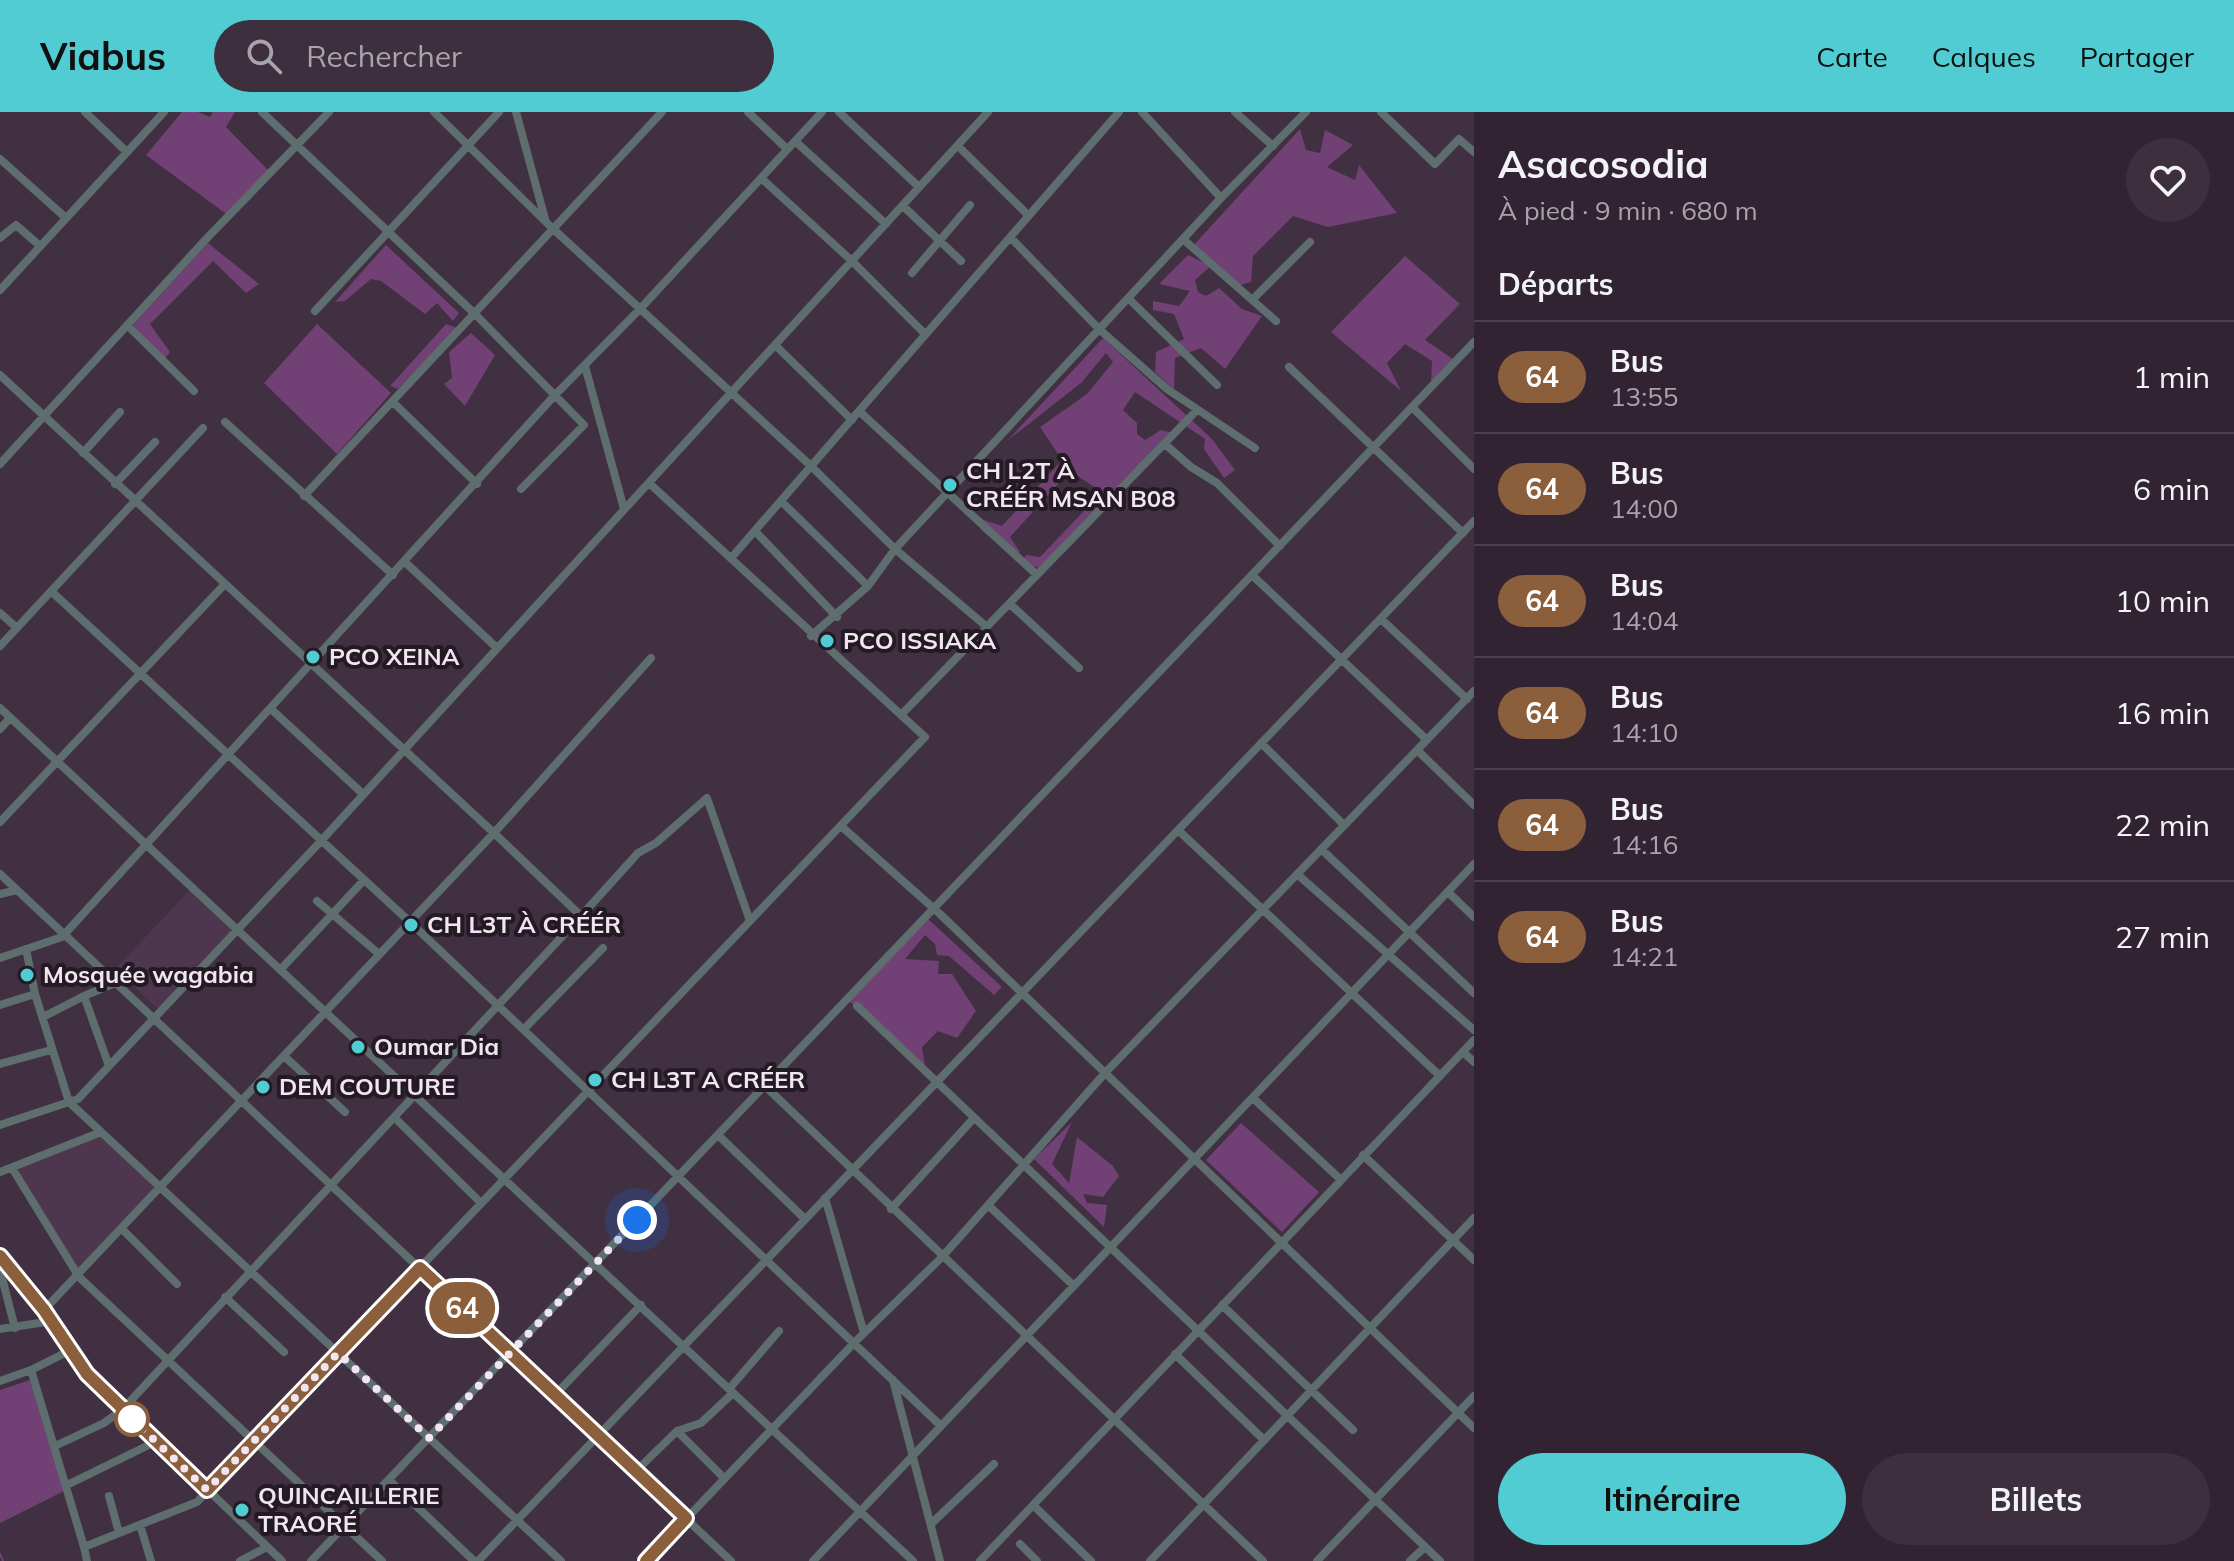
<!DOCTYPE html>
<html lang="fr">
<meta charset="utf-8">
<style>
:root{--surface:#312332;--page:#3d2f3e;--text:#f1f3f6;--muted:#a8a4ac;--line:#4c404d;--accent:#51ccd2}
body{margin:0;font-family:Mulish,sans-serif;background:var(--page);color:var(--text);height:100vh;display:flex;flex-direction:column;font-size:30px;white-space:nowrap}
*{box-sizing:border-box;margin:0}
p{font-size:26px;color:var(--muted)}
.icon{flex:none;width:44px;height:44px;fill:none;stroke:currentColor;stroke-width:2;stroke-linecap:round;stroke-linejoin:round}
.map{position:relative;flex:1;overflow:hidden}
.drawer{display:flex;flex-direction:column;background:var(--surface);width:760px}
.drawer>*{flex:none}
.badge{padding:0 16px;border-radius:26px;font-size:28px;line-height:52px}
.you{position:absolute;width:40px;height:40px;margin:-20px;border:6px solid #fff;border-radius:50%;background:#1a73e8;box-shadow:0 0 0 12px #1a73e833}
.map>.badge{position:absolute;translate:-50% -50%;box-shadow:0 0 0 4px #fff}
h2{padding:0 24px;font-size:30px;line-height:72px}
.round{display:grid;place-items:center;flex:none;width:84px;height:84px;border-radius:42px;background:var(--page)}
.summary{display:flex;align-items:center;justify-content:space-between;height:136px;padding:0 24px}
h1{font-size:38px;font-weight:700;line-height:60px}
.button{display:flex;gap:16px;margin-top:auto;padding:16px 24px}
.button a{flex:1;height:92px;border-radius:48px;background:var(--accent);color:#111;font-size:32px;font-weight:700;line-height:92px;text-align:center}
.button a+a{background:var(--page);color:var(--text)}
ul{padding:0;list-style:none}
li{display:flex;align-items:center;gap:24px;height:112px;padding:0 24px;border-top:2px solid var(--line)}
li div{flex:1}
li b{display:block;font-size:30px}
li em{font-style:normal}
li .badge{min-width:88px;font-weight:700;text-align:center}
header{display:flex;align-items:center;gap:48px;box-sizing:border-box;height:112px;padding:0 40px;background:var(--accent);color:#111}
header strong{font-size:38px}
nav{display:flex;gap:44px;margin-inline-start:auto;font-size:28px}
.search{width:560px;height:72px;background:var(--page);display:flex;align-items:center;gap:20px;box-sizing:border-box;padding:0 28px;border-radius:44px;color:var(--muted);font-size:30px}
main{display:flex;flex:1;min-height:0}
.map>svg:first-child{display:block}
.built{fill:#4e364e}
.green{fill:#714074}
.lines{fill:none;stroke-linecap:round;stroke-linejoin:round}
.stream{stroke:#6b456e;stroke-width:2}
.minor{stroke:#5e6d6e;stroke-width:8}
.line-casing{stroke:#fff;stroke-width:18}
.line{stroke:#8b5e3c;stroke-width:12}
.walk{stroke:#f1e5f1;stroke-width:8;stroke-dasharray:0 14.4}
.poi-dot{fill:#51ccd2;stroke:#231a23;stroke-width:3}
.stop-dot{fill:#fff;stroke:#8b5e3c;stroke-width:4}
.labels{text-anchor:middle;stroke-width:8;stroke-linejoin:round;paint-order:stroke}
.poi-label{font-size:24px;font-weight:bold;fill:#f1e5f1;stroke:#231a23;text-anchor:start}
</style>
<header>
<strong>Viabus</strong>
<div class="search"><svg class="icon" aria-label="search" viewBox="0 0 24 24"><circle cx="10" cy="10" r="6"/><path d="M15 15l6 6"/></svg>Rechercher</div>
<nav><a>Carte</a><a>Calques</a><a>Partager</a></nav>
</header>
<main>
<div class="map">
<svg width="1474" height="1449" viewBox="0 0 1474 1449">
<rect width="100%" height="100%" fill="#412f42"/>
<path class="built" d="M190,778L232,818L158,897L115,857Z
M100,1021L159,1076L79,1162L16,1056Z"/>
<path class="green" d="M182,0H198L210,5L213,0H235L226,15L270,60L229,104L146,43Z
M1300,17L1306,38L1320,41L1325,18L1353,33L1327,55L1355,68L1359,53L1397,101L1328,115L1293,104L1253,144L1251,170L1237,174L1192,135Z
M208,131L259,172L246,181L213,149L150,212L170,240L164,248L133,213Z
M386,133L459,201L453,209L437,191L425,202L381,169L371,167L345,189L335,190Z
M1188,143L1211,154L1195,168L1198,180L1206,184L1219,176L1242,197L1262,204L1225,257L1201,236L1175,246L1174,278L1155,260L1156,240L1184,227L1174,202L1153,198V189L1179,194L1190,179L1159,172Z
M1405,144L1460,192L1425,228L1453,247L1431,271L1432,249L1405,232L1387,251L1401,279L1331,220Z
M317,212L391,281L337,342L264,271Z
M446,212L457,216L398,277L390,274Z
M471,221L495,243L465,294L444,272L452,266L449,240Z
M1103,226L1212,327L1235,358L1224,366L1204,337L1205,327L1135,280L1123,298L1137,311V322L1145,328L1161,318L1177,322L1042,456L1021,453L1026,443L1040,445L1102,380L1070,359L1010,425L1020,440L1015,445L981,418V407L1002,414L1062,348L1040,315L1087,282L1113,250L1106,241L1081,271L1007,329Z
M928,807L1002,875L994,883L949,844L937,843L935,832L925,823L905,847L939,849L938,862H952L976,899L957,926L938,919L922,935L926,959L849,889Z
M1072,1010L1052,1052L1069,1071L1077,1025L1113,1054L1119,1064L1103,1085L1083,1082L1087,1091L1107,1093L1104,1115L1034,1047Z
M1241,1011L1319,1080L1282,1120L1206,1048Z
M30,1268L64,1379L0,1411V1278Z"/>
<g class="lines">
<path class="stream" d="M0,1442L3,1449"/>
<path class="minor" d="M85,0L127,40
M262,0L476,203L584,313L521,377
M434,0L550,114L811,354L895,437L987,515
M516,0L545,107
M748,0L787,37
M839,0L919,75
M1142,0L1221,86
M1235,0L1273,34
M1381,0L1435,52L1459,27L1474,40
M795,29L886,112
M958,34L1028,103
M0,47L66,106
M761,66L852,149L925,222
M903,94L961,149
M1010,125L1100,218L1167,277L1255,336
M0,126L16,113L40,134
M1184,128L1276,209
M912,161L970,93
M0,178L164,0
M1129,187L1217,273
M1252,188L1310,130
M315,199L499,0
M127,213L194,279
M775,233L852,308
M585,254L624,397
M1289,255L1463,421
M0,263L494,721L44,1198
M394,291L477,372
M1412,295L1474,357
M859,299L1037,463
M225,310L393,463
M1165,332L1191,355L1217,371L1280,434
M83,341L120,300
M0,352L208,125L329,0
M115,372L155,330
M304,384L662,0
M781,389L868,474
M755,419L837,505
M732,445L1119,0
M405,450L497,536
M1252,463L1427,628
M52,480L410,810L941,1314
M1010,492L1079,556
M0,501L17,516
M1381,507L1467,587
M811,524L868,474L895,437L1221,86L1306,0
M0,534L203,316
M0,596L913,1449
M271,597L363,682
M901,603L1197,298
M0,617L10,606
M1261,631L1344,713
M1417,638L1474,693
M0,710L223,474
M841,714L940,802L1474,1316
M1178,718L1439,963
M1321,737L1474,881
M0,762L731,1449
M1297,762L1474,918
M1448,780L1474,805
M0,782L17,778
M317,789L379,842
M581,804L638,741L656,731L707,686L750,809
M26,837L35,882L69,990L561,1449
M0,846L62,825L555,283L640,197L822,0
M281,857L364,768
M0,893L35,882
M857,894L1440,1449
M43,905L84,884
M524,917L603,836
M1463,940L1474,950
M284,944L345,1000
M0,952L51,938
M109,954L84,884L115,871
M765,974L1263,1449
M1253,986L1340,1067
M396,1007L481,1091
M0,1013L78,987L320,730L988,0
M718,1023L805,1107
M1363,1043L1474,1148
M12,1056L79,1165L382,1449
M0,1060L101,1020
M825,1086L864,1221
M988,1093L1074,1174
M891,1097L974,1006
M123,1118L177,1172
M0,1144L44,1198L87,1262L282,1449
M0,1158L15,1216
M225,1185L284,1240
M1222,1193L1353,1318
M0,1217L52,1209
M1175,1242L1264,1328
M31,1258L71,1238
M893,1268L940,1449
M0,1269L31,1258L84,1435L197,1390L925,625L649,371
M729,1277L779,1219
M555,1283L641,1193
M677,1319L724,1366
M55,1334L104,1311L122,1298L581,804L494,721L651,546
M636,1359L677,1319L701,1311L733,1281
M389,1368L474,1449
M67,1373L155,1330
M109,1384L119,1421
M1033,1393L1091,1449
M931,1412L994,1352
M140,1413L151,1449
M1020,1432L1037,1449
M84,1435L87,1449
M240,1449L267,1435
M311,1449L1474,230
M478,1449L1474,409
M646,1449L854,1231L942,1145L1105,961L1474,579
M813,1449L1474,752
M980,1449L1474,928
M1150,1449L1474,1106
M1317,1449L1474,1284
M1410,1449L1425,1435"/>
</g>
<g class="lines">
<g class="line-casing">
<path id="line" d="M0,1144L44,1198L87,1262L207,1378L420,1156L686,1406L646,1449"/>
</g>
<use href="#line" class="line"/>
<path class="walk" d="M132,1307L207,1378L338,1241L429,1326L637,1108"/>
</g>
<g class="poi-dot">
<circle cx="950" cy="373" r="8"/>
<circle cx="827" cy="529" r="8"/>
<circle cx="313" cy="545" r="8"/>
<circle cx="411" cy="813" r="8"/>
<circle cx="27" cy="863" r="8"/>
<circle cx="358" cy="935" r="8"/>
<circle cx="595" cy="968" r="8"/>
<circle cx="263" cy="975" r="8"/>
<circle cx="242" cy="1398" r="8"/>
</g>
<circle class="stop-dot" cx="132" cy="1307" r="16"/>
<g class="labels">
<g class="poi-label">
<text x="966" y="367">CH L2T À<tspan x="966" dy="28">CRÉÉR MSAN B08</tspan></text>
<text x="843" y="537">PCO ISSIAKA</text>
<text x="329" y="553">PCO XEINA</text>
<text x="427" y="821">CH L3T À CRÉÉR</text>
<text x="43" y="871">Mosquée wagabia</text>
<text x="374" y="943">Oumar Dia</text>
<text x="611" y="976">CH L3T A CRÉER</text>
<text x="279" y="983">DEM COUTURE</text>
<text x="258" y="1392">QUINCAILLERIE<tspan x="258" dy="28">TRAORÉ</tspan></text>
</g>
</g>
</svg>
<div class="you" style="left:637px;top:1108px"></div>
<b class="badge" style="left:462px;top:1196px;background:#8b5e3c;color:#fff">64</b>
</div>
<section class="drawer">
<div class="summary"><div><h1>Asacosodia</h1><p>À pied · 9 min · 680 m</p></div><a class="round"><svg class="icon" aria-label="heart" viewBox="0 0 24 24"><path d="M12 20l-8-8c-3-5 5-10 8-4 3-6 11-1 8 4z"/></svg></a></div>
<h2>Départs</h2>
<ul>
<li><span class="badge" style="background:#8b5e3c;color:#fff">64</span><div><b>Bus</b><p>13:55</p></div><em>1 min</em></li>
<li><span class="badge" style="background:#8b5e3c;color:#fff">64</span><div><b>Bus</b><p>14:00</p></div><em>6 min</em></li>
<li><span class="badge" style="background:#8b5e3c;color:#fff">64</span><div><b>Bus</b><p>14:04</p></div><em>10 min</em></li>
<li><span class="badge" style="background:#8b5e3c;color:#fff">64</span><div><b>Bus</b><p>14:10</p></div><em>16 min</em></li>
<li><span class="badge" style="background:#8b5e3c;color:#fff">64</span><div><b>Bus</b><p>14:16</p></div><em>22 min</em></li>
<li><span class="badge" style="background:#8b5e3c;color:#fff">64</span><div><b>Bus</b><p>14:21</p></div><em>27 min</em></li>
</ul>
<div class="button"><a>Itinéraire</a><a>Billets</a></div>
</section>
</main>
